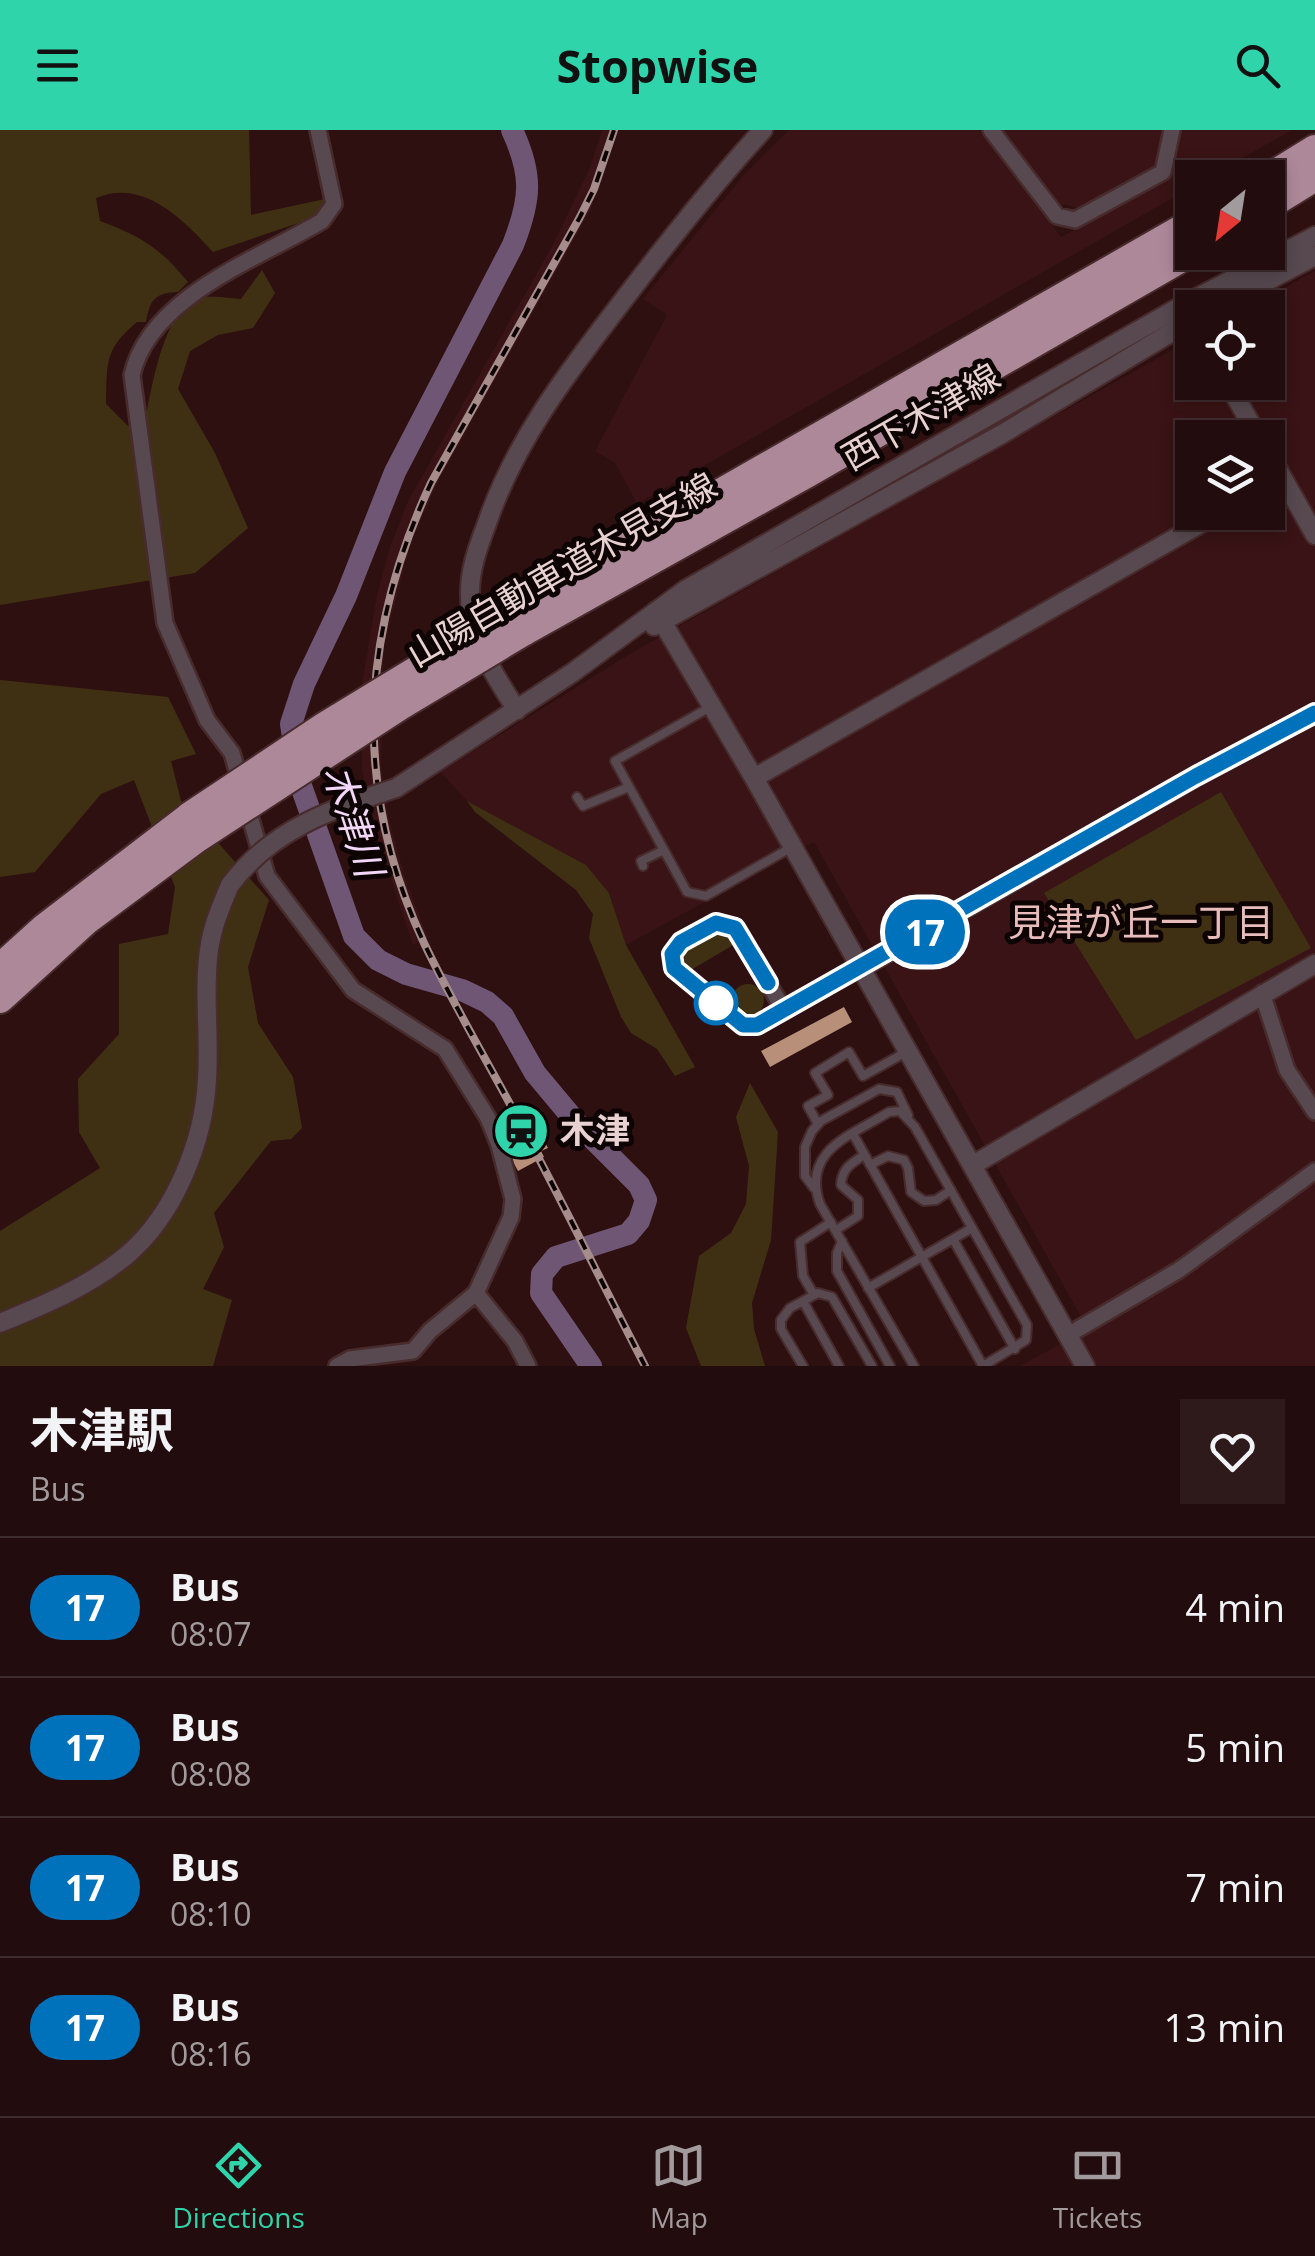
<!DOCTYPE html>
<meta charset="utf-8">
<style>
:root{--surface:#220c0d;--page:#2e1a1b;--text:#f1f3f6;--muted:#a29b9d;--line:#3f2c2e;--accent:#2fd4aa}
body{margin:0;font-family:"Open Sans","Noto Sans JP",sans-serif;background:var(--page);color:var(--text);height:100vh;display:flex;flex-direction:column;font-size:38px;white-space:nowrap}
*{box-sizing:border-box;margin:0}
p{font-size:32px;color:var(--muted)}
.icon{flex:none;width:55px;height:55px;fill:none;stroke:currentColor;stroke-width:2;stroke-linecap:round;stroke-linejoin:round}
.map{position:relative;height:1236px;overflow:hidden}
.details{display:flex;flex-direction:column;background:var(--surface);flex:1}
.details>*{flex:none}
.badge{padding:0 20px;border-radius:32px;font-size:35px;line-height:65px}
.needle{width:65px;rotate:210deg}
.tools{position:absolute;left:1175px;top:30px;display:grid;gap:20px}
.tools a{display:grid;place-items:center;width:110px;height:110px;border-radius:0px;background:var(--surface);box-shadow:0 5px 15px #0003,0 0 0 2px var(--line);font-size:50px}
.map>.badge{position:absolute;translate:-50% -50%;box-shadow:0 0 0 5px #fff}
.round{display:grid;place-items:center;flex:none;width:105px;height:105px;border-radius:0px;background:var(--page)}
.summary{display:flex;align-items:center;justify-content:space-between;height:170px;padding:0 30px}
h1{font-size:48px;font-weight:700;line-height:75px}
ul{padding:0;list-style:none}
li{display:flex;align-items:center;gap:30px;height:140px;padding:0 30px;border-top:2px solid var(--line)}
li div{flex:1}
li b{display:block;font-size:38px}
li em{font-style:normal}
li .badge{min-width:110px;font-weight:700;text-align:center}
header{display:flex;justify-content:space-between;align-items:center;height:130px;padding:0 30px;background:var(--accent);color:#111;font-size:45px;font-weight:700}
.tab-bar{display:flex;justify-content:space-around;align-items:center;height:140px;border-top:2px solid var(--line);background:var(--surface);font-size:28px;color:var(--muted)}
.tab-bar a{display:grid;justify-items:center;gap:5px}
.tab-bar .current{color:var(--accent)}
.map>svg:first-child{display:block}
.built{fill:#391315;fill-rule:evenodd}
.green{fill:#403013}
.lines{fill:none;stroke-linecap:round;stroke-linejoin:round}
.river{stroke:#6f5675;stroke-width:22}
.building{fill:#b8907a}
.service-casing{stroke:#482b2c;stroke-width:12}
.minor-casing{stroke:#482b2c;stroke-width:20}
.tertiary-casing{stroke:#482b2c;stroke-width:22}
.motorway-casing{stroke:#482b2c;stroke-width:32}
.service{stroke:#57494f;stroke-width:8}
.minor{stroke:#57494f;stroke-width:15}
.tertiary{stroke:#57494f;stroke-width:18}
.motorway{stroke:#ad8899;stroke-width:28}
.rail-casing{stroke:#a68d8c;stroke-width:8}
.rail{stroke:#0d0303;stroke-width:4;stroke-dasharray:11;stroke-linecap:butt}
.tertiary-bridge-casing{stroke:#482b2c;stroke-width:22;stroke-linecap:butt}
.motorway-bridge-casing{stroke:#482b2c;stroke-width:32;stroke-linecap:butt}
.tertiary-bridge{stroke:#57494f;stroke-width:18}
.motorway-bridge{stroke:#ad8899;stroke-width:28}
.line-casing{stroke:#fff;stroke-width:22}
.line{stroke:#0072bc;stroke-width:15}
.stop-dot{fill:#fff;stroke:#0072bc;stroke-width:5}
.labels{text-anchor:middle;stroke-width:10;stroke-linejoin:round;paint-order:stroke}
.street-label{font-size:35px;fill:#e8d2d1;stroke:#0d0303}
.poi-label{font-size:35px;font-weight:bold;fill:#e8d2d1;stroke:#0d0303;text-anchor:start}
.water-label{font-size:38px;font-style:italic;fill:#f2d7f8;stroke:#0d0303}
.neighbourhood-label{font-size:38px;fill:#e7bcbb;stroke:#0d0303}
</style>
<header><svg class="icon" aria-label="menu" viewBox="0 0 24 24"><path d="M4 6h16M4 12h16M4 18h16"/></svg>Stopwise<svg class="icon" aria-label="search" viewBox="0 0 24 24"><circle cx="10" cy="10" r="6"/><path d="M15 15l6 6"/></svg></header>
<div class="map">
<svg width="1315" height="1236" viewBox="0 0 1315 1236">
<rect width="100%" height="100%" fill="#2e1011"/>
<path class="built" d="M602,0H618L590,81L439,349L410,414L384,516L381,636L387,681L404,745L428,808L413,815L370,687L362,640V554L377,465L390,417L408,371L555,111L590,37Z
M789,0H979L1061,107L1168,51L1181,0H1292L1209,47L1192,48V57L637,374L615,333L595,321L667,185L643,169L742,47Z
M1001,0H1165L1155,40L1079,78L1061,74Z
M1315,141V1236H1020L1088,1199L814,712L626,815L609,763L586,735L467,671L440,642L633,522L1192,209V252H1268V178L1249,177ZM1192,308H1268V382H1192Z"/>
<path class="green" d="M0,0H249L251,85L325,69L322,85L213,122C183,89 143,48 96,68L100,91C142,107 159,117 188,152L178,162C154,163 150,170 146,192H137C104,219 107,234 106,274L128,296L147,281C153,251 166,175 200,168C212,165 228,168 241,169L262,140L275,163L253,198L218,205L190,221L178,259L215,323L248,398L195,443L0,475Z
M0,550L168,567L196,624L171,631L181,671L269,770L248,837L258,893L293,947L302,998L291,1009L271,1011L214,1083L224,1117L203,1159L232,1170L213,1236H0V1101L100,1038L79,1002L78,949L119,904V814L168,804L175,757L134,650L101,664L35,742L0,747Z
M1221,662L1311,818L1136,910L1044,763Z
M467,671L586,735L609,763L626,815L695,937L675,946L657,919L631,903L621,887L589,808L593,784L576,760L475,682Z
M714,803H725L735,814L689,841L682,829L684,822Z
M732 870a16 16 0 1 1 32 0a16 16 0 1 1-32 0Z
M750,953L778,1002L771,1110L752,1173L754,1199L765,1236H701L686,1198L699,1126L731,1103L746,1074L749,1036L736,987Z"/>
<g class="lines">
<path class="river" d="M512,0C533,45 531,69 513,115L395,342L346,466L304,554L291,594L300,653L354,806L378,830L406,844L462,860L487,872L503,886L535,943L576,992L639,1055L646,1070L639,1091L628,1104L556,1127L542,1144L541,1163L591,1236"/>
</g>
<path class="building" d="M844,877L852,892L770,937L761,921Z
M532,988L548,1018L541,1021L544,1027L518,1041L499,1005Z"/>
<g class="lines">
<g class="service-casing">
<path id="service" d="M712,576L615,631L687,762L706,766L792,717
M577,667L583,676L629,657
M643,736L641,731L664,720
M818,994L808,976L828,965L815,943L849,922L863,946L908,921
M853,1004L983,1236
M870,1035L888,1026L904,1030L908,1038L911,1062L924,1071L936,1070L951,1060
M814,1058L805,1046V1017L812,1001L821,991L879,959L897,962L908,985
M836,1100L858,1086V1070L841,1055C842,1038 851,1034 864,1025
M953,1109L1015,1219
M842,1111L837,1123V1141L890,1236
M868,1158L972,1098
M814,1165L803,1146L800,1112L831,1092
M803,1171L839,1236
M803,1236L781,1199V1190L790,1178L818,1163L832,1167L872,1236
M914,1236L820,1074C801,1020 852,1005 889,982L900,981L915,997L1027,1195L1026,1210L983,1236"/>
</g>
<g class="minor-casing">
<path id="minor" d="M318,0L334,74L322,91C260,128 150,166 132,245L165,493L207,590L232,623L267,746L353,860L445,919L488,988L499,1015L513,1069L511,1087L476,1163L430,1201L413,1221L350,1229L337,1236
M991,0L1057,86L1075,90L1163,42L1172,0
M1262,863L1287,940L1315,982
M784,880L735,798L716,793L681,812L672,824L674,838L743,895H757L861,838
M476,1163L515,1211L528,1236
M1068,1205L1179,1140L1315,1041"/>
</g>
<g class="tertiary-casing">
<path id="tertiary" d="M1216,178L1315,126
M1227,252L1259,308
M1268,322L1315,405
M656,481L754,648L1085,1236
M654,496L1002,304L1192,190
M517,580C493,544 469,506 470,462C470,439 478,417 486,396C516,307 572,237 628,164C671,108 715,52 763,0
M754,648L1221,382
M396,658L572,543L685,460L1181,176L1315,106
M861,838L1197,646L1315,583
M973,1035L1315,834
M0,1193C44,1175 90,1156 127,1125C175,1084 204,1011 207,949C210,906 203,862 209,820C212,797 221,776 230,755"/>
</g>
<g class="motorway-casing">
<path id="motorway" d="M1268,48L1315,19
M1268,76L1315,47
M514,481L1192,93
M523,502L808,343L1192,122
M0,838L44,798L190,686
M0,869L87,790L196,709"/>
</g>
<use href="#service" class="service"/>
<use href="#minor" class="minor"/>
<use href="#tertiary" class="tertiary"/>
<use href="#motorway" class="motorway"/>
<g class="rail-casing">
<path id="rail" d="M614,0L594,59L580,87L431,353C360,505 352,659 424,813C452,872 486,929 517,987C561,1069 602,1153 645,1236"/>
</g>
<use href="#rail" class="rail"/>
<g class="tertiary-bridge-casing">
<path id="tertiary-bridge" d="M230,755C272,699 332,679 396,658"/>
</g>
<g class="motorway-bridge-casing">
<path id="motorway-bridge" d="M190,686L325,596L514,481
M196,709L400,576L523,502"/>
</g>
<use href="#tertiary-bridge" class="tertiary-bridge"/>
<use href="#motorway-bridge" class="motorway-bridge"/>
</g>
<g class="lines">
<g class="line-casing">
<path id="line" d="M768,853L735,798L716,793L681,812L672,824L674,838L743,895H757L1196,646L1315,583"/>
</g>
<use href="#line" class="line"/>
</g>
<defs>
<g id="station-disc" transform="scale(2.875)"><circle r="9.5" fill="#2fd4aa" stroke="#0d0303"/><path d="M-3-6H3Q5-6 5-4V2Q5 4 3 4L4.5 6H3L1.5 4h-3L-3 6H-4.5L-3 4Q-5 4-5 2V-4Q-5-6-3-6ZM-3.5-4v3h7v-3ZM-3.5 1v1.5H-2V1ZM2 1v1.5H3.5V1Z" fill="#111"/></g>
</defs>
<g fill-rule="evenodd">
<use href="#station-disc" x="521" y="1001"/>
</g>
<circle class="stop-dot" cx="716" cy="873" r="20"/>
<g class="labels">
<g class="street-label">
<text transform="translate(921 287) rotate(-30)" y="12">西下木津線</text>
<text transform="translate(562 440) rotate(-30)" y="12">山陽自動車道木見支線</text>
</g>
<g class="poi-label">
<text x="560" y="1013">木津</text>
</g>
<g class="water-label">
<text transform="translate(353 691) rotate(72)" y="13">木津川</text>
</g>
<g class="neighbourhood-label">
<text x="1141" y="806">見津が丘一丁目</text>
</g>
</g>
</svg>
<div class="tools">
<a><svg class="needle" viewBox="-14 -14 28 28"><path d="M0-13l5 13h-10z" fill="#e53935"/><path d="M0 13l5-13h-10z" fill="#a29b9d"/></svg></a>
<a><svg class="icon" aria-label="locate" viewBox="0 0 24 24"><circle cx="12" cy="12" r="6"/><path d="M12 2v4M12 18v4M2 12h4M18 12h4"/></svg></a>
<a><svg class="icon" aria-label="layers" viewBox="0 0 24 24"><path d="M12 4l9 5-9 5-9-5zM3 14l9 5 9-5"/></svg></a>
</div>
<b class="badge" style="left:925px;top:802px;background:#0072bc;color:#fff">17</b>
</div>
<section class="details">
<div class="summary"><div><h1>木津駅</h1><p>Bus</p></div><a class="round"><svg class="icon" aria-label="heart" viewBox="0 0 24 24"><path d="M12 20l-8-8c-3-5 5-10 8-4 3-6 11-1 8 4z"/></svg></a></div>
<ul>
<li><span class="badge" style="background:#0072bc;color:#fff">17</span><div><b>Bus</b><p>08:07</p></div><em>4 min</em></li>
<li><span class="badge" style="background:#0072bc;color:#fff">17</span><div><b>Bus</b><p>08:08</p></div><em>5 min</em></li>
<li><span class="badge" style="background:#0072bc;color:#fff">17</span><div><b>Bus</b><p>08:10</p></div><em>7 min</em></li>
<li><span class="badge" style="background:#0072bc;color:#fff">17</span><div><b>Bus</b><p>08:16</p></div><em>13 min</em></li>
</ul>
</section>
<nav class="tab-bar">
<a class="current"><svg class="icon" aria-label="directions" viewBox="0 0 24 24"><path d="M12 3l9 9-9 9-9-9zM9 14v-3h6M13 9l2 2-2 2"/></svg>Directions</a>
<a><svg class="icon" aria-label="map" viewBox="0 0 24 24"><path d="M3 6l6-2 6 2 6-2v14l-6 2-6-2-6 2zM9 4v14M15 6v14"/></svg>Map</a>
<a><svg class="icon" aria-label="tickets" viewBox="0 0 24 24"><path d="M3 7h18v10H3zM15 7v10"/></svg>Tickets</a>
</nav>
